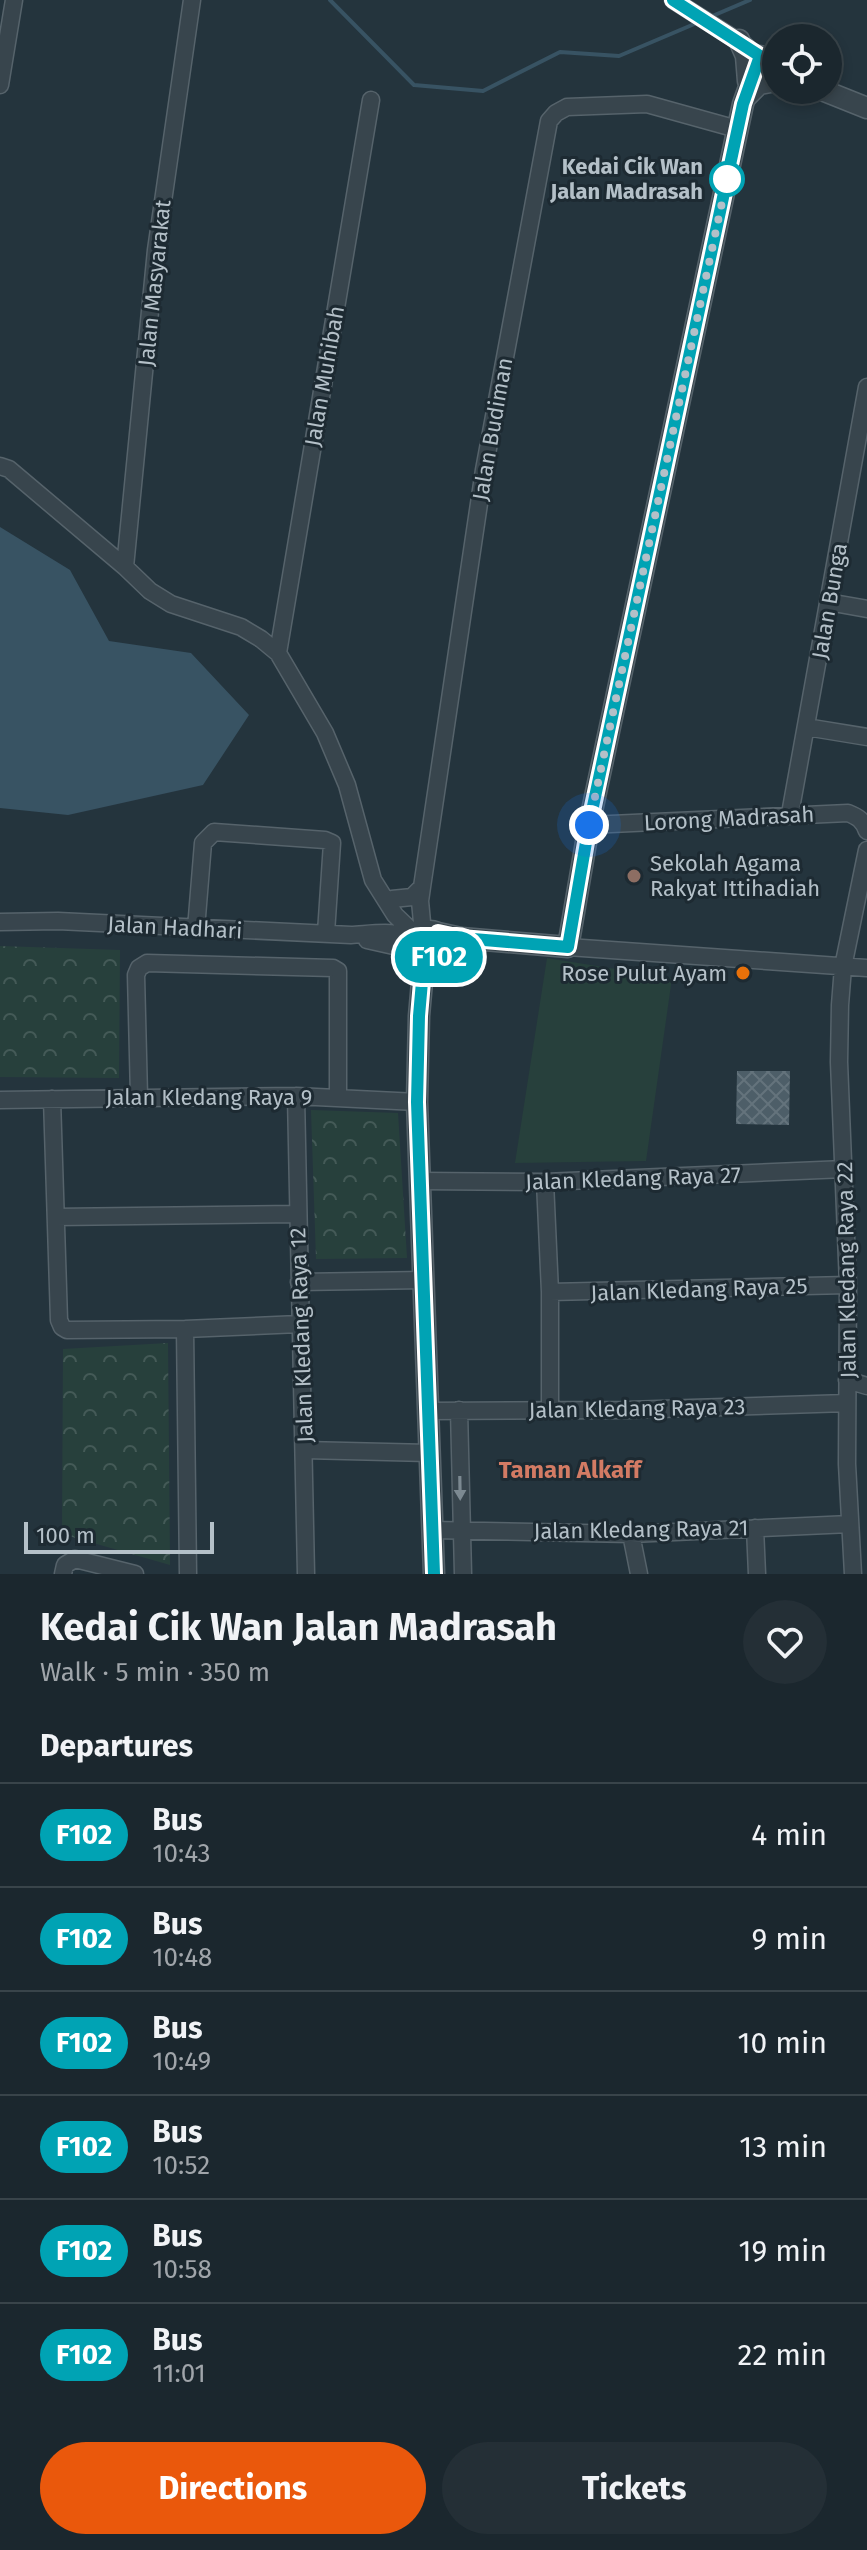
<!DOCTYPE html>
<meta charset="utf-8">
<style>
:root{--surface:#1b272e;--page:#242f36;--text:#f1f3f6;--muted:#a0a5aa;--line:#39444a;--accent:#ea580c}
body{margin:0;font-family:"Fira Sans",sans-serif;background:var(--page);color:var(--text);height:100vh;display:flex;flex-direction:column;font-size:30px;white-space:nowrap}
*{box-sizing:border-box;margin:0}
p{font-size:26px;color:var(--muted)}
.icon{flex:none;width:44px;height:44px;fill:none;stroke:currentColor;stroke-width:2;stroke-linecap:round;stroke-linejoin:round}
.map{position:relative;height:1574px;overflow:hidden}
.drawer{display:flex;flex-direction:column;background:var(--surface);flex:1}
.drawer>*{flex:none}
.badge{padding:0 16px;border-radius:26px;font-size:28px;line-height:52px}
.fabs{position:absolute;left:762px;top:24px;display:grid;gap:16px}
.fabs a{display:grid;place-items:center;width:80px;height:80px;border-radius:50%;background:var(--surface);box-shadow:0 4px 12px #0003,0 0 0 2px var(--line);font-size:40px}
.scale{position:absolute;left:24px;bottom:20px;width:190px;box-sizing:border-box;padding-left:8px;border:4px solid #b4c0c8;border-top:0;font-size:22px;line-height:28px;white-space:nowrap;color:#b4c0c8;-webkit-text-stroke:6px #1d2a32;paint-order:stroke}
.you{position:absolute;width:40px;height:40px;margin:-20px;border:6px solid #fff;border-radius:50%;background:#1a73e8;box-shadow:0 0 0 12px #1a73e833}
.map>.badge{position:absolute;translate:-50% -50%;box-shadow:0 0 0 4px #fff}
h2{padding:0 40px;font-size:30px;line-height:72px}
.round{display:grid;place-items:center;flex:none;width:84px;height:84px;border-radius:42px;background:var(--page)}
.summary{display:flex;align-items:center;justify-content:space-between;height:136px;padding:0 40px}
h1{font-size:38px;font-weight:700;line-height:60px}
.action{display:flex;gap:16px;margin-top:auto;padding:16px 40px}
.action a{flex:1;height:92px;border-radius:48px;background:var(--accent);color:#fff;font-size:32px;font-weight:700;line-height:92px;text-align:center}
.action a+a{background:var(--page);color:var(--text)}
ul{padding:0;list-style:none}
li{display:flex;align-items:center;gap:24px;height:104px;padding:0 40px;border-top:2px solid var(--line)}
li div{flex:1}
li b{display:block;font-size:30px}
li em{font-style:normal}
li .badge{min-width:88px;font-weight:700;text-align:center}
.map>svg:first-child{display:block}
.park{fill:url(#park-crowns)}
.garden{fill:#27403c}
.water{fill:#385363}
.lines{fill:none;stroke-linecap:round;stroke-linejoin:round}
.stream{stroke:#385363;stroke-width:4}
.building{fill:url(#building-cross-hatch)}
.minor-casing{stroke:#56636b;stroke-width:19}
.tertiary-casing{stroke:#56636b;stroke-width:23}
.minor{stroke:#38454d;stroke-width:16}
.tertiary{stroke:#38454d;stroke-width:20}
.oneway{fill:#7c8991}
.line-casing{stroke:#fff;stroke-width:18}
.line{stroke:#00a3b4;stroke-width:12}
.walk{stroke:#b4c0c8;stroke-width:8;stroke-dasharray:0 14.4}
.stop-dot{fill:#fff;stroke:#00a3b4;stroke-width:4}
.education-dot{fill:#8d6e63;stroke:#1d2a32;stroke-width:3}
.food-dot{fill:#e8710a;stroke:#1d2a32;stroke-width:3}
.labels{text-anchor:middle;stroke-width:6;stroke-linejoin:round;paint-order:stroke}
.stop-label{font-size:22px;font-weight:bold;fill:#b4c0c8;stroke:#1d2a32;text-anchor:end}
.street-label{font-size:22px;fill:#b4c0c8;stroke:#1d2a32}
.poi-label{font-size:22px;fill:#b4c0c8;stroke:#1d2a32;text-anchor:start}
.neighbourhood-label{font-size:24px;font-weight:bold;fill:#d37b64;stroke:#1d2a32}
</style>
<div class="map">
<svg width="867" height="1574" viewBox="0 0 867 1574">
<defs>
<pattern id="park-crowns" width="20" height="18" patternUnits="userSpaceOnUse" patternTransform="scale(2)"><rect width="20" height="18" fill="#27403c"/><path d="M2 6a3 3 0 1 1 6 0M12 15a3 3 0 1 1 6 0" fill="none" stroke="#445a57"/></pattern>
<pattern id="building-cross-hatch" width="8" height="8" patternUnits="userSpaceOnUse" patternTransform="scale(2)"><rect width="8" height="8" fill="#4d5e68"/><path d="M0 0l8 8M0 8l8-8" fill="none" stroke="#64737c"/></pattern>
</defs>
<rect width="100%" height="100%" fill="#24343d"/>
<path class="park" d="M0,946L120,950L119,1078L0,1077Z
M311,1110L398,1113L407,1258L316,1259Z
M168,1343L170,1565L62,1534L63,1349Z"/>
<path class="garden" d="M547,958L672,978L646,1161L515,1163Z"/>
<path class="water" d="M0,527L70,570L109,641L191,653L249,715L203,785L68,815L0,808Z"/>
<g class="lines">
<path class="stream" d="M330,0L414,85L483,91L560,52L619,56L699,22
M710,17L750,0"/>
</g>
<path class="building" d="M737,1071H790L789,1125L736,1124Z"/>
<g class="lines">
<g class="minor-casing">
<path id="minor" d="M673,0L746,46
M0,85L14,0
M0,466L9,469L125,567L150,591L171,604L241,627L261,639L278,653L325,733L347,785L373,880L395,915L418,937
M125,567L156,250L192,0
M828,602L867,609
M278,653L371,100
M806,727L867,737
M790,814L867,387
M589,825L848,813C858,817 863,820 867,831
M392,899L412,897L422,887
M0,922L58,921L351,935C372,934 397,929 416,940
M196,929L203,843L214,832L325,840L332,843L326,933
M423,933L420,901L422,887L484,470L549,121L556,113L567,107L647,104L737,129
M367,940L416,951
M568,947L867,968
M139,1096L136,975L139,968L147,963L333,968L338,971V1097
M296,1096L306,1574
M52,1099L59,1320L62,1327L67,1330L185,1329L299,1324
M0,1100L296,1096L417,1102
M420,1181L545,1182L845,1169
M545,1182L550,1292V1410
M56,1217L297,1214
M299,1282L425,1280
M550,1292L848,1285
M185,1329L188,1574
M847,1380L867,1386
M459,1410L463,1574
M428,1411L627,1410L847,1403
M304,1450L429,1453
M755,1528L757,1574
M432,1530L631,1534L850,1524
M631,1534L639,1574
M63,1574L65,1565L75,1559L135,1574
M853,1574L847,1464L848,1285L839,1062L840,1005L843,967L867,850"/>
</g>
<g class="tertiary-casing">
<path id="tertiary" d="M739,40L746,56L748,81
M822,90L867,108
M746,97L759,84L776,81
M415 946a15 15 0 1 1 30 0a15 15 0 1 1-30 0Z
M438,933L461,938L568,947L589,825L743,104L760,56L776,65
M424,959L419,1016L417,1102L434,1574"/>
</g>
<use href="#minor" class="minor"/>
<use href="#tertiary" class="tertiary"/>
</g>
<defs><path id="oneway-solid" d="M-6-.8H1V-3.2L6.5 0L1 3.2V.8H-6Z" transform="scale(2)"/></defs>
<use class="oneway" href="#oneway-solid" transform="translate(460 1488) rotate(89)"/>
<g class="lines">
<g class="line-casing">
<path id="line" d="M434,1574L417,1102L419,1016L424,959L435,960L443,952L444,942L438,933L461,938L568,947L589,825L743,104L760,56L673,0"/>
</g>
<use href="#line" class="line"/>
<path class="walk" d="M589,825L727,179"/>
</g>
<circle class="stop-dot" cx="727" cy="179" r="16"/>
<circle class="education-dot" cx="634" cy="876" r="8"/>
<circle class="food-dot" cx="743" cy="973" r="8"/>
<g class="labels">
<g class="stop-label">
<text x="703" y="174">Kedai Cik Wan<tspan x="703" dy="25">Jalan Madrasah</tspan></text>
</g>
<g class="street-label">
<text transform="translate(154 283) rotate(-84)" y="8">Jalan Masyarakat</text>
<text transform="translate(324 376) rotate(-80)" y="8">Jalan Muhibah</text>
<text transform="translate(492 429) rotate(-80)" y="8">Jalan Budiman</text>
<text transform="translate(829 601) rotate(-80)" y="8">Jalan Bunga</text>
<text transform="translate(729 818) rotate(-3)" y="8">Lorong Madrasah</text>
<text transform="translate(175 927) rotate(3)" y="8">Jalan Hadhari</text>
<text x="209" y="1105">Jalan Kledang Raya 9</text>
<text transform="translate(633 1178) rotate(-2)" y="8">Jalan Kledang Raya 27</text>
<text transform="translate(846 1270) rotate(-91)" y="8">Jalan Kledang Raya 22</text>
<text transform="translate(699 1289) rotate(-2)" y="8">Jalan Kledang Raya 25</text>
<text transform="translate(301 1335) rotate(-92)" y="8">Jalan Kledang Raya 12</text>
<text transform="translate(637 1408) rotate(-1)" y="8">Jalan Kledang Raya 23</text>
<text transform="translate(641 1529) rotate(-1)" y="8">Jalan Kledang Raya 21</text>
</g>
<g class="poi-label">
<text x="650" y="871">Sekolah Agama<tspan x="650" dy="25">Rakyat Ittihadiah</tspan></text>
<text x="727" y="981" text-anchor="end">Rose Pulut Ayam</text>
</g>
<g class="neighbourhood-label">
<text x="570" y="1478">Taman Alkaff</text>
</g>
</g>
</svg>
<div class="fabs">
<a><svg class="icon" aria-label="locate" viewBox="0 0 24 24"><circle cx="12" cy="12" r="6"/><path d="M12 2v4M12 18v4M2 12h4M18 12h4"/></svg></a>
</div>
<div class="scale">100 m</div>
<div class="you" style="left:589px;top:825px"></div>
<b class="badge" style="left:439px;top:957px;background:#00a3b4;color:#fff">F102</b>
</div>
<section class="drawer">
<div class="summary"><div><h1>Kedai Cik Wan Jalan Madrasah</h1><p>Walk · 5 min · 350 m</p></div><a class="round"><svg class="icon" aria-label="heart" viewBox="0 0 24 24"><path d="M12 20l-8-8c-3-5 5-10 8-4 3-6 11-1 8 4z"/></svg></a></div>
<h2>Departures</h2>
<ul>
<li><span class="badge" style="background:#00a3b4;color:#fff">F102</span><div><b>Bus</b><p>10:43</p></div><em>4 min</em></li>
<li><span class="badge" style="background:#00a3b4;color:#fff">F102</span><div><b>Bus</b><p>10:48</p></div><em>9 min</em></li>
<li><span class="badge" style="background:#00a3b4;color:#fff">F102</span><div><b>Bus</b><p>10:49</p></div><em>10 min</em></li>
<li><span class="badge" style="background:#00a3b4;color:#fff">F102</span><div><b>Bus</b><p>10:52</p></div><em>13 min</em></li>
<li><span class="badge" style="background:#00a3b4;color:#fff">F102</span><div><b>Bus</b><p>10:58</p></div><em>19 min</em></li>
<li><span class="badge" style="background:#00a3b4;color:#fff">F102</span><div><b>Bus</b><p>11:01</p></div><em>22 min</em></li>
</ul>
<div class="action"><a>Directions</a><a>Tickets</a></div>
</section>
